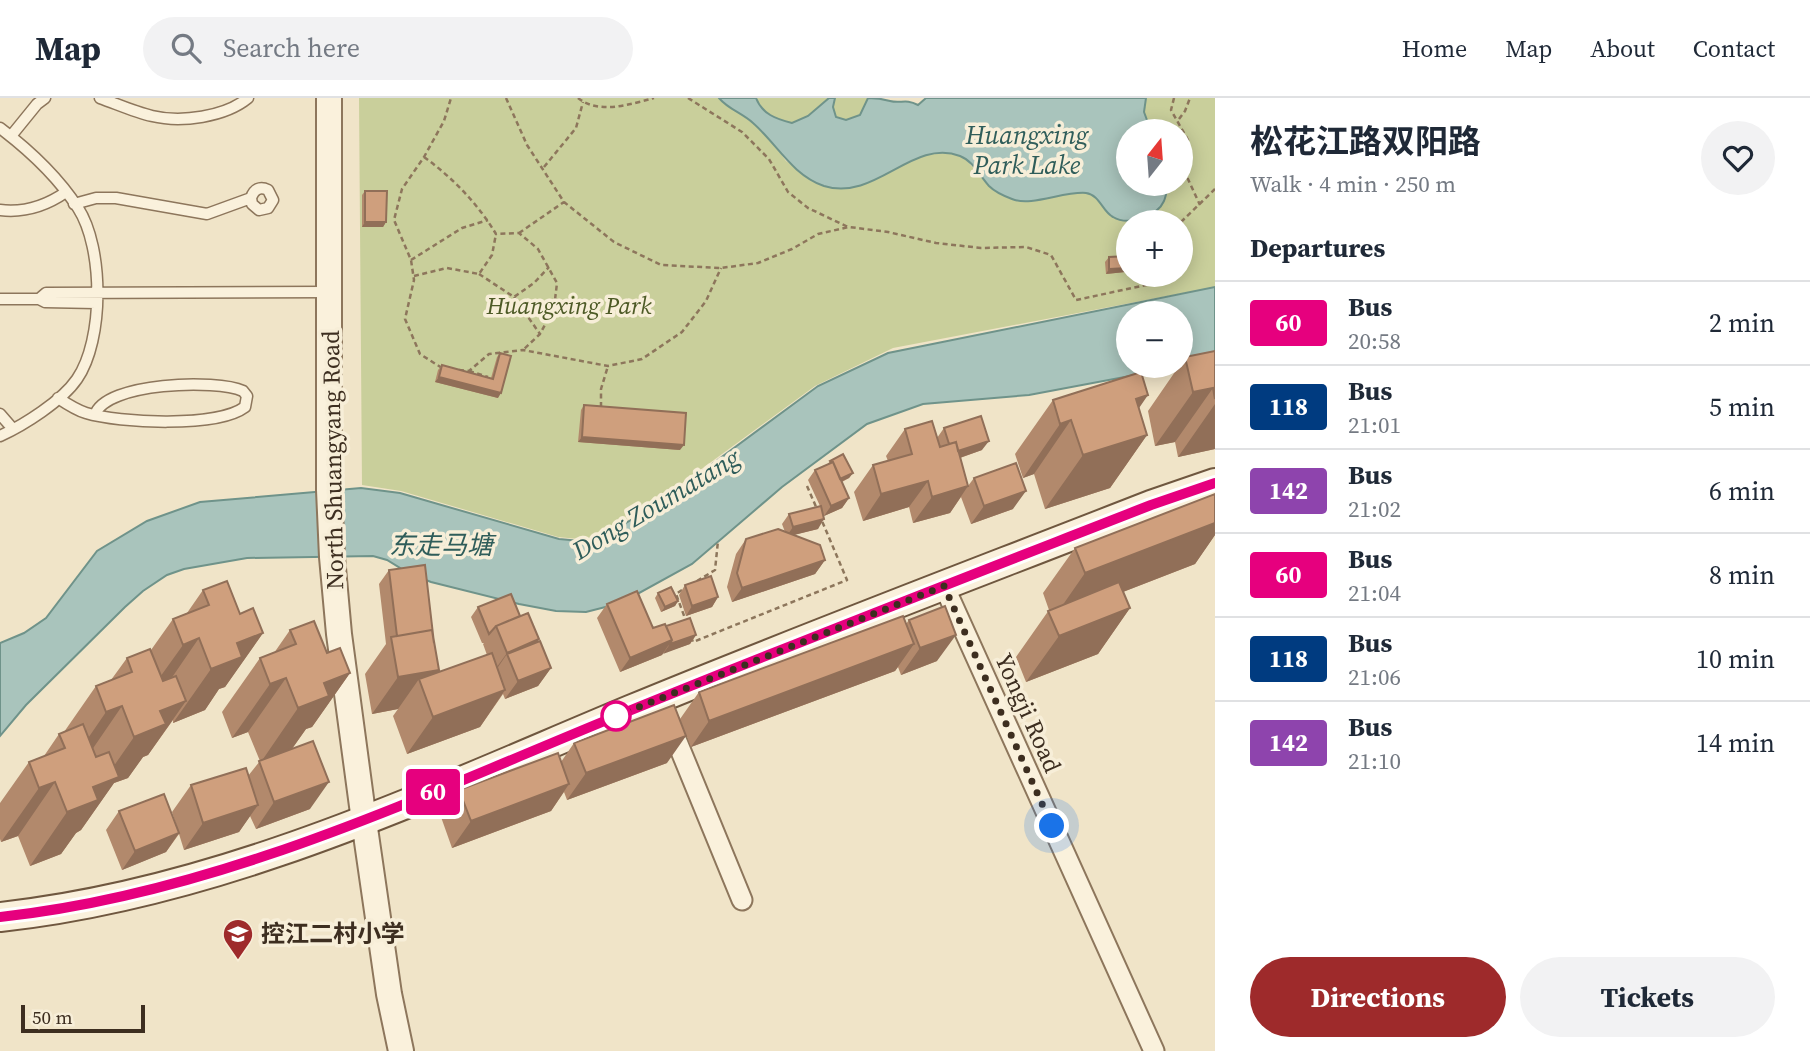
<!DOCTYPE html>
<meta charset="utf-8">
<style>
:root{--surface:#fff;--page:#f2f2f3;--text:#1f2937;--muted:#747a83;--line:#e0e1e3;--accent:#9e2a2b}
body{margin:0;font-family:"Source Serif 4","Noto Sans SC",serif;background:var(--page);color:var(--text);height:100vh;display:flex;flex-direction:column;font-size:26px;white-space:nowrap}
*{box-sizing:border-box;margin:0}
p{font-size:23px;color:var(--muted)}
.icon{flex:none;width:38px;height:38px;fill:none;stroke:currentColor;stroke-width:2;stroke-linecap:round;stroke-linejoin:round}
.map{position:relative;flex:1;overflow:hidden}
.details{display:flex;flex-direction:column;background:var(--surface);width:595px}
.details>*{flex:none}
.badge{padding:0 14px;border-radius:5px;font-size:24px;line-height:46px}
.needle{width:46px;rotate:17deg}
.buttons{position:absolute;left:1116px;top:21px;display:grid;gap:14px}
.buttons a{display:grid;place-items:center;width:77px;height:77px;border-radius:50%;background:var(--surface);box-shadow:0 4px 18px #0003;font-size:35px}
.scale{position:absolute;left:21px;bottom:18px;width:124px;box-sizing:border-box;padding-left:7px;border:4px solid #3d2e20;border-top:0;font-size:19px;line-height:24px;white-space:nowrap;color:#3d2e20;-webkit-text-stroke:5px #f7eed8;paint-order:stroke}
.you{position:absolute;width:35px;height:35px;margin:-18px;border:5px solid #fff;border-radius:50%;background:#1a73e8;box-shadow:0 0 0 10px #1a73e833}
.map>.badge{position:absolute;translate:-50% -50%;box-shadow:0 0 0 4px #fff}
h2{padding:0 35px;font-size:26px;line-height:63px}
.round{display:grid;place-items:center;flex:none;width:74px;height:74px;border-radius:37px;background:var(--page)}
.headline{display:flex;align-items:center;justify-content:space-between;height:119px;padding:0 35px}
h1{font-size:33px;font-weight:700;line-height:52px}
.cta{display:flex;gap:14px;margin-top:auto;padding:14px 35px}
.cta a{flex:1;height:80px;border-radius:42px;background:var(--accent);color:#fff;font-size:28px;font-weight:700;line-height:80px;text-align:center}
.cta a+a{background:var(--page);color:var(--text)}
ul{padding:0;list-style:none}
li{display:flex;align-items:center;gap:21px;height:84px;padding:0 35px;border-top:2px solid var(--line)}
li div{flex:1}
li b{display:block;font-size:26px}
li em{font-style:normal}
li .badge{min-width:77px;font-weight:700;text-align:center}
header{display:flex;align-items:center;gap:42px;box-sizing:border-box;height:98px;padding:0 35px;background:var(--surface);border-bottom:2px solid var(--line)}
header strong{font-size:33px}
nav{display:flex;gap:38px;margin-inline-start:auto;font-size:24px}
.search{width:490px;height:63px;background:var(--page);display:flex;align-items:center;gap:18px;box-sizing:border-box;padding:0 24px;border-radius:38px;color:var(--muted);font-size:26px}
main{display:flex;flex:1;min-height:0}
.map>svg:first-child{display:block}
.green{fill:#c9cf9b;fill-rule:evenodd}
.water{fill:#a9c4bc;stroke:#6f938a;stroke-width:2;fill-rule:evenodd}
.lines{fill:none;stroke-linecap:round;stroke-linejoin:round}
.service-casing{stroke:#8d765c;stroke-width:13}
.minor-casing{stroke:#8d765c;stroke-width:23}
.tertiary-casing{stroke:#8d765c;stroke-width:28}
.secondary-casing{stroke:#6f573f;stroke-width:32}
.path{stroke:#8d765c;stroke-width:2.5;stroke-dasharray:5 3.5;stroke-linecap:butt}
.service{stroke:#faf1dc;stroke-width:10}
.minor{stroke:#faf1dc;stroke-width:19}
.tertiary{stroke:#faf1dc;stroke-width:24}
.secondary{stroke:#faf1dc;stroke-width:28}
.wall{fill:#b2896c}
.shaded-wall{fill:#916f58}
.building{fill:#cf9f7d;stroke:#916f58;stroke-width:2}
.line-casing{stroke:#fff;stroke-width:16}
.line{stroke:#e6007e;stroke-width:10}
.walk{stroke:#3d2e20;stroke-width:7;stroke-dasharray:0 12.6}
.stop-dot{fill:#fff;stroke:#e6007e;stroke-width:3.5}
.labels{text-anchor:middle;stroke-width:7;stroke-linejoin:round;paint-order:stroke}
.park-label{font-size:24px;font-style:italic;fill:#4d5a26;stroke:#f7eed8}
.street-label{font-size:24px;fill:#3d2e20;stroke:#f7eed8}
.poi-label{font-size:24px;font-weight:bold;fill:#3d2e20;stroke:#f7eed8;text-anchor:start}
.water-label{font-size:26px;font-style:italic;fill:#2f5d5a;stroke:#f7eed8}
</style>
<header>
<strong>Map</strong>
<div class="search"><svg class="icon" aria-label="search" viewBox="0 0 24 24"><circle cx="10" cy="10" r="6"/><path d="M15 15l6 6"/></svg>Search here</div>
<nav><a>Home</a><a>Map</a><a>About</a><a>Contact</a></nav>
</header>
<main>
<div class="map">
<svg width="1215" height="953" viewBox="0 0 1215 953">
<rect width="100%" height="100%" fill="#f0e4c8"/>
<path class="green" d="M359,0H719L754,26L769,40L786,63L824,88L849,90L925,56L946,54L963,59L996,94L1016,103L1070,95H1089L1097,101L1111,119L1164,105L1168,86H1181V33H1151L1144,14L1146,0H1215V189L893,250L815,288L651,408L589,442L558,439L401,393L362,387ZM1129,124H1181V177H1129Z
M756,0H829L808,18L792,26C776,20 762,16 756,0Z
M835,0H868L860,17L846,22L836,19L833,9Z"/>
<path class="water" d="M719,0H756C762,16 776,21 792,25L808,18L829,0H835L833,9L836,19L846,22L860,17L868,0C877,0 883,1 890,3C901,6 905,0 918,7L926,0H1146L1144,14L1151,33H1129V86L1168,87C1167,92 1166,98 1164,103C1157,119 1128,128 1113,119C1102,113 1100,97 1086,95C1064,93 1031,109 1012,101C1004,98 995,94 989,88C980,78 973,63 960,58C912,40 876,104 824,88C792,77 777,46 753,25C742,15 728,11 719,0Z
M1215,189V262L1029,297L923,306L867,326L782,389L692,466L621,505L586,514L556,513L519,506L431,484L410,476L387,462L373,458L247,460L184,471L167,477L143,493L125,509L26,607L0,638V545L24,535L46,520L97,453L147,423L200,404L361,390L400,395L559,441L592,444L654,409L818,288L888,255ZM1129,215H1181V268H1129Z"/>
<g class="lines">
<g class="service-casing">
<path id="service" d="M100,0C117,6 135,14 152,18C181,25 225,19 248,0
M0,30C29,52 58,79 78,110C104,150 104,242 77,281C62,303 24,327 0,338
M11,38L37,6L45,0
M74,106L96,100H116L207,116L251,100C254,91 260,88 268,92L273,102L268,110L259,112L252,106L251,100
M0,112C25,115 46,108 66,94
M0,201H39
M96,205L45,204L39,201L46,195L329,194
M58,300C67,306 76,312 86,315C119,325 217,330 245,309L247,298L243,293C217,281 105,284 95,317
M0,316L13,331"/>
</g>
<g class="minor-casing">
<path id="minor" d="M944,488L1154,953
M669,624L742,802"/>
</g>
<g class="tertiary-casing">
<path id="tertiary" d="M329,0V392L332,459L339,536L364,723L389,896L401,953"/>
</g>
<g class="secondary-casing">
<path id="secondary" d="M0,819C222,795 426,697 630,612C802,541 977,475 1151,407L1215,385"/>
</g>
<path class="path" d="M506,0L527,47L564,104L614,144L661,167L721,170L758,165L792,151L818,136L849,129L888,134L936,145L981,150L1026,149L1051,157L1076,202L1165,183L1166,177
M578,0C599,17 631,6 654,0
M688,0L742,34L769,61L788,94L808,110L848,129
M1174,0L1171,12L1188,42L1187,79L1200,107
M1179,21L1185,13L1190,0
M424,59C453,80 478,106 496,136L519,135L538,151L557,185L554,210L540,236L524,251
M544,69L576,30L583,4
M1181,124L1215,91
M519,135L564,104
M411,162L462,130L488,122
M479,176L514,199L534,185L549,169
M414,178L447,170L479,176L492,157L496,136
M514,199L540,236
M442,270L420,256L405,221L414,182L411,162L394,122L402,91L424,59L444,23L451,0
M459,272L469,273L489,256L523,252L608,268L642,261L682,234L706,203L721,170
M469,273L488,279
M601,309V291L608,268
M807,388L817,411
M697,483L715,472L718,443
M682,492L676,496L686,523
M691,539L693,544L847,482L822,423"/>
<use href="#service" class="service"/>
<use href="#minor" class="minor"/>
<use href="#tertiary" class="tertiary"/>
<use href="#secondary" class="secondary"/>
</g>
<path class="wall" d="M365,93L386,124L383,129H362V97Z
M1109,159L1129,170L1125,174L1106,176L1105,164Z
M1215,253V351L1178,359L1175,344L1155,348L1148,313L1179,268H1181V265L1185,259Z
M500,255L498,300L435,284L438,272L442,267L491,280L497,259Z
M1053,302L1139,311L1147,337L1110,390L1045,411L1034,376L1023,380L1015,356Z
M584,307L680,352L578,344L581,312Z
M944,330L982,352L960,360L968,388L974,380L1013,411L971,426L961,399L950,415L913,425L909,409L863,423L854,394L873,367L888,363L886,358L905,331L937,340Z
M830,363L853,375L849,380L842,384L849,400L842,410L824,418L822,413L818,431L793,437L825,462L815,476L732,504L727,489L736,456L746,441L785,434L782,426L789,416L820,408L808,382L815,372L828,366Z
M1215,396V437L1195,466L1123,494L1130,510L1098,556L1026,584L1016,559L1049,512L1043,495L1075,450Z
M389,472L434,546L439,572L436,575L487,557L483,546L484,545H482L471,519L478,509L520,518L538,544L551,570L538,588L505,601L503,596L480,629L407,656L393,618L398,611L372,616L365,576L386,546L379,486Z
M685,487L718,499L712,509L686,518L679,497Z
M203,492L240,516L263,535L225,589L219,591L205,612L173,625V622L148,657L143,659L128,680L114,685L81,732L76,735L61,756L30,768L18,738L1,744L0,741V705L29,664L44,658L59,636L64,634L96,588L111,582L127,560L151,552L173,521L187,515Z
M658,495L678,503L675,508L661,514L655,500Z
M607,506L653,530L666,528L696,537L690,546L663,555L662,557L620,574L597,520Z
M909,522L937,563L901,577L898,569L895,573L691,649L680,621L699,594L906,526Z
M290,532L327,555L350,575L312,629L306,631L292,651L310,711L256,731L250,718L239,734L184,752L179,736L166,754L122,772L106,732L119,713L177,729L172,714L191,687L248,678L260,663L248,634L232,640L222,614L260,560L274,555Z
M574,645L667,665L567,702L564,694L551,713L452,750L441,719L459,692L561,664Z"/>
<path class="shaded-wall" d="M365,124H386L383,129H362Z
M1129,170L1125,174L1106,176L1109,171Z
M439,279L501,295L498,300L435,284Z
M1213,290L1175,344L1155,348L1193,294Z
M1148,297L1113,348L1147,337L1110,390L1045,411L1083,357L1136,301Z
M1215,306V351L1178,359Z
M1071,322L1034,376L1023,380L1060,326Z
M582,339L684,347L680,352L578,344Z
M989,343L982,352L945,365L952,355Z
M853,375L849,380L836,386L840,382Z
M928,383L909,409L863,423L881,396Z
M968,388L950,415L913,425L932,399Z
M1026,393L1013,411L971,426L984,408Z
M849,400L842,410L824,418L831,408Z
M824,421L818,431L786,439L793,429Z
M1215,425V437L1195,466L1053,521L1085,475Z
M825,462L815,476L732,504L742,490Z
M718,499L712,509L686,518L692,508Z
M678,503L675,508L661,514L665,509Z
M1130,510L1098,556L1026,584L1059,538Z
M263,535L225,589L219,591L205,612L173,625L211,571L237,545Z
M696,537L690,546L663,556L670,546Z
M956,537L937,563L901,577L920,550Z
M199,540L162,594L145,600L183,547Z
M539,541L526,560L507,556L496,572L494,573L507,555Z
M672,542L662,557L620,574L630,560Z
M914,546L895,573L691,649L709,623Z
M551,570L538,588L505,601L518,583Z
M439,572L424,593L419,581L398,611L372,616L398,579Z
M350,575L312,629L306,631L291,652L261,664L298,610L324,585Z
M286,580L248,634L232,640L270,586Z
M505,592L480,629L407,656L433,619Z
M186,603L148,657L143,659L128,680L114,685L81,732L76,735L61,756L30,768L67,714L93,689L102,685L134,639L160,613Z
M122,608L85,662L69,668L106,614Z
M686,638L667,665L567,702L586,675Z
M55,684L18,738L1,744L39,690Z
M329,684L310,711L256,731L274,704Z
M569,686L551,713L452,750L471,723Z
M258,707L239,734L184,752L203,725Z
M179,735L166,754L122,772L135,753Z"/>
<path class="building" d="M365,93H387L386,124H365Z
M1128,158L1129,170L1109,171V159Z
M1215,253V301L1213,290L1193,294L1185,259Z
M500,255L511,258L501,295L439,279L442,267L493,281Z
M1141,274L1148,297L1136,301L1147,337L1083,357L1071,322L1060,326L1053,302Z
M584,307L686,315L684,347L582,339Z
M981,318L989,343L958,353L956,344L949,346L944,330Z
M932,323L940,349L956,344L968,388L932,399L928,383L881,396L873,367L912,356L905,331Z
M843,356L853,375L840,381L833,364H831L830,363Z
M833,364L849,400L831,408L815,372Z
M1016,365L1026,393L984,408L974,380Z
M1215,396V425L1085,475L1075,450Z
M821,408L824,421L793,429L789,416Z
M778,431L820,447L825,462L742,490L737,475L746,441Z
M425,467L434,545L432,532L397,538L389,472Z
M711,478L718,499L692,508L685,487Z
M227,483L240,516L253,510L263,535L237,545L242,559L211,571L199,540L183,547L173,521L209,507L203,492Z
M1119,484L1130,510L1059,538L1048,513Z
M671,489L678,503L665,509L658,495Z
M637,493L653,530L665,526L672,542L630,560L607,506Z
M511,496L520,518L496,528L489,536L478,509Z
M945,508L956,537L920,550L909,522Z
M528,515L539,541L507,555L496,528Z
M903,518L914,546L709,623L699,594Z
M690,520L696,537L670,546L672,542L666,528Z
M314,523L327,555L340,550L350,575L324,585L329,598L298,610L286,580L270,586L260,560L296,546L290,532Z
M432,532L439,572L398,579L391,539Z
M540,543L551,570L518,583L507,556Z
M150,551L163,583L176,578L186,603L160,613L166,626L134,639L122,608L106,614L96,588L132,574L127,560Z
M492,555L505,592L433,619L419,581Z
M674,607L686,638L586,675L574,645Z
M83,626L96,659L109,654L119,679L93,689L98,702L67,714L55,684L39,690L29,664L65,650L59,636Z
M313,643L329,684L274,704L259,663Z
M558,655L569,686L471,723L459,692Z
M246,670L258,707L203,725L191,687Z
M164,696L179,735L135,753L119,713Z"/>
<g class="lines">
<g class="line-casing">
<path id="line" d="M0,819C214,796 410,703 607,622C787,548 969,478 1151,407L1215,385"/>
</g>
<use href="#line" class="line"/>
<path class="walk" d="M616,618L944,488L1052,728"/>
</g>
<defs>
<g id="school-pin" transform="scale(1.575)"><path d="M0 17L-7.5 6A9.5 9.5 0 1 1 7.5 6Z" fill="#9e2a2b" stroke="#f7eed8"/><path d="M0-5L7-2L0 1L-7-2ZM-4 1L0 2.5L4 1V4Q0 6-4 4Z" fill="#fff"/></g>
</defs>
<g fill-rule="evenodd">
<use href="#school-pin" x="238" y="836"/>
</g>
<circle class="stop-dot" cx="616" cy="618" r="14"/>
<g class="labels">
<g class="park-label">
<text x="569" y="216">Huangxing Park</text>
</g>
<g class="street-label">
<text transform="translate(333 362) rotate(-91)" y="8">North Shuangyang Road</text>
<text transform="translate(1028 615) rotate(66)" y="8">Yongji Road</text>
</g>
<g class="poi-label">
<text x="261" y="844">控江二村小学</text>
</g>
<g class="water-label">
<text x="1027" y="46">Huangxing<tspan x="1027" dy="30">Park Lake</tspan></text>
<text transform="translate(656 406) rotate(-31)" y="9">Dong Zoumatang</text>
<text x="441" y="456">东走马塘</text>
</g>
</g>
</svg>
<div class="buttons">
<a><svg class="needle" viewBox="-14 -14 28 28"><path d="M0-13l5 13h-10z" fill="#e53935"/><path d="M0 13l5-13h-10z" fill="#747a83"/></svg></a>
<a>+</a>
<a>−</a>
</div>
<div class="scale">50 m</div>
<div class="you" style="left:1052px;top:728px"></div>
<b class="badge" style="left:433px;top:694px;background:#e6007e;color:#fff">60</b>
</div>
<section class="details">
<div class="headline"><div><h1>松花江路双阳路</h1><p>Walk · 4 min · 250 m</p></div><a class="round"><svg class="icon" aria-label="heart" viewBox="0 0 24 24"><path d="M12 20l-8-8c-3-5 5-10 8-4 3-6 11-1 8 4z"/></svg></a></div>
<h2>Departures</h2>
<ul>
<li><span class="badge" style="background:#e6007e;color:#fff">60</span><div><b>Bus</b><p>20:58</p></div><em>2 min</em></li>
<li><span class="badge" style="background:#003b80;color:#fff">118</span><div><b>Bus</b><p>21:01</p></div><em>5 min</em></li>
<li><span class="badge" style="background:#8e44ad;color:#fff">142</span><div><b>Bus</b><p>21:02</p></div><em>6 min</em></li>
<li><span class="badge" style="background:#e6007e;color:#fff">60</span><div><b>Bus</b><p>21:04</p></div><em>8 min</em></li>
<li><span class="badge" style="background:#003b80;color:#fff">118</span><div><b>Bus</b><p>21:06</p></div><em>10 min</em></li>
<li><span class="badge" style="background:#8e44ad;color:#fff">142</span><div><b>Bus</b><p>21:10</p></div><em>14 min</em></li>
</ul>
<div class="cta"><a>Directions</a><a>Tickets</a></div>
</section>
</main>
